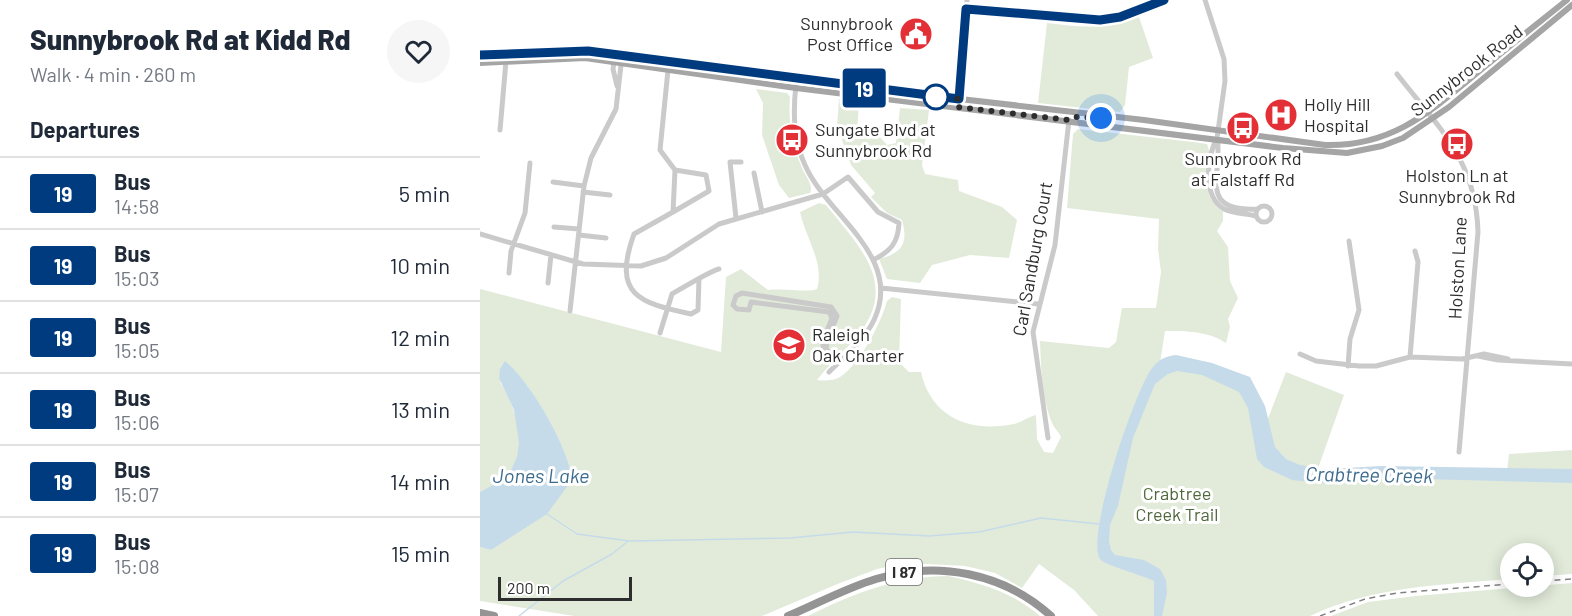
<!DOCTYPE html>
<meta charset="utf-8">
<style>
:root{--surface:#fff;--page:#f6f6f7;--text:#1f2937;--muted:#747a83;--line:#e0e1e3}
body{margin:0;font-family:Barlow,sans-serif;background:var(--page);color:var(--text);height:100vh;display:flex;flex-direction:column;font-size:22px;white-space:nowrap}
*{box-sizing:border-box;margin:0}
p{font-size:20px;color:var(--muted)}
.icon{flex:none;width:33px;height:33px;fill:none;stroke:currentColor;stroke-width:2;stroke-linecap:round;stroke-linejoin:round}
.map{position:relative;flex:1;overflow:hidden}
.sheet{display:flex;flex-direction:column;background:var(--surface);width:480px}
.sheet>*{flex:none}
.badge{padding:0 12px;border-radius:4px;font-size:21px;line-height:39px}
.controls{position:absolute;left:1020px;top:543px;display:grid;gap:12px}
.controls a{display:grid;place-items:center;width:54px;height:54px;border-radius:50%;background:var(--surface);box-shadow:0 3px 15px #0003;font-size:30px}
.scale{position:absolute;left:18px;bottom:15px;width:134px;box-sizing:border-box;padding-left:6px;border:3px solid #2d2d2d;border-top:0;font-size:16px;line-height:21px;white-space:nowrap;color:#2d2d2d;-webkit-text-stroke:4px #fff;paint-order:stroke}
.you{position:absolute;width:30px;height:30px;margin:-15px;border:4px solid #fff;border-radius:50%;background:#1a73e8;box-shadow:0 0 0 9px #1a73e833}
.map>.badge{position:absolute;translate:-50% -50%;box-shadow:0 0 0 3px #fff}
h2{padding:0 30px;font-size:22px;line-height:54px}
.round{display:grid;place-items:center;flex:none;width:63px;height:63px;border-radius:32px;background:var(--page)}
.headline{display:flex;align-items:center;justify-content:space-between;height:102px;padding:0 30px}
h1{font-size:28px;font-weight:800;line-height:45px}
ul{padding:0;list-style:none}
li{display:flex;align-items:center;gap:18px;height:72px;padding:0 30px;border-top:2px solid var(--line)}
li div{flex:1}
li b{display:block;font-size:22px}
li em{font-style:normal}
li .badge{min-width:66px;font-weight:700;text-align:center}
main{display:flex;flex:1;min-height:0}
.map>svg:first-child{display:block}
.green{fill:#e2ebda}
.water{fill:#c6dbea}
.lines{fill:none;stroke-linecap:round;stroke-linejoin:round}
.stream{stroke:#c6dbea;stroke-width:1.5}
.minor{stroke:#cacaca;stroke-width:5}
.major{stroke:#a5a5a5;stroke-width:6}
.highway{stroke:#949494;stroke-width:8}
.rail{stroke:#828282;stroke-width:1.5;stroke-dasharray:6 4.5;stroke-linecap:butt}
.line-casing{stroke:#fff;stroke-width:14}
.line{stroke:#003b80;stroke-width:9}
.walk{stroke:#2d2d2d;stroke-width:6;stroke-dasharray:0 10.8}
.stop-dot{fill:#fff;stroke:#003b80;stroke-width:3}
.labels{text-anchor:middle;stroke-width:6;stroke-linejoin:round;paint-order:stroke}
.shield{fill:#fff;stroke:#6c6c6c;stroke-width:1.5}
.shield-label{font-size:16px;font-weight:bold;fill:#2d2d2d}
.poi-label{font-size:18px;fill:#2d2d2d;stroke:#fff;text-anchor:start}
.street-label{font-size:18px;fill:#2d2d2d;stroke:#fff}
.park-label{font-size:18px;fill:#4f683b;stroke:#fff}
.water-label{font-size:20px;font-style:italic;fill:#3c6b8e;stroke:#fff}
</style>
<main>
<section class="sheet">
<div class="headline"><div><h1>Sunnybrook Rd at Kidd Rd</h1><p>Walk · 4 min · 260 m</p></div><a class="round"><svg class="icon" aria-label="heart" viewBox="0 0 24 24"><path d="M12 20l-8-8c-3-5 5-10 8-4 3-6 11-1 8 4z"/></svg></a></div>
<h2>Departures</h2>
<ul>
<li><span class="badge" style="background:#003b80;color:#fff">19</span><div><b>Bus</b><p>14:58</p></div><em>5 min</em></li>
<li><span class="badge" style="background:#003b80;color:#fff">19</span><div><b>Bus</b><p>15:03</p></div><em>10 min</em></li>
<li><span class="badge" style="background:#003b80;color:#fff">19</span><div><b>Bus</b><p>15:05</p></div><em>12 min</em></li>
<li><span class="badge" style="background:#003b80;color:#fff">19</span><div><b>Bus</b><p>15:06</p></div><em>13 min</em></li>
<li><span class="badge" style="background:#003b80;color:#fff">19</span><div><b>Bus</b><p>15:07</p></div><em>14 min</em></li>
<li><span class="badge" style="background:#003b80;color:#fff">19</span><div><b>Bus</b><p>15:08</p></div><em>15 min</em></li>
</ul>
</section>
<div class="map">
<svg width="1092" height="616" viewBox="0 0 1092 616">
<rect width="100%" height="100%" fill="#fff"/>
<path class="green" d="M659,17L673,58L649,67L645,105L640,112L558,103L567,23C599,27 628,30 659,17Z
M276,89L307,93L310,97C308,122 312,145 322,168C325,176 334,185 330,193L309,198L299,185L282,135L283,103Z
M359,99L379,102L377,135H398L407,145L416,143L420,108L449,110L442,165L445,174L478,180L479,191L522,207L537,220L529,258L490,255L452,265L440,283L407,279L399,259C421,253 429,245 422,220L407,213L391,197L395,193L371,165L357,126Z
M598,129L713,142L727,144C738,171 712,187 743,212V221L737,231L748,247L750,281L758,298L748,319L750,327L746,343C728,331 707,331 685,331L680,363L759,375L782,434L806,372L864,395L836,474L1027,472L1029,454L1092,450V574L1064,576V554H1030V579C962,585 893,586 830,616H618L594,590L559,564L542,588L515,573L485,566L427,563L397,569L360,583L282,616H94L0,601V547L11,550L92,480L84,453L47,385L20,382C35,405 51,452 29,476C21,484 10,488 0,492V289L241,352L246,277L261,269L288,290C301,288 331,293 337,289C345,263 325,237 320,212L339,203L346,205C378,245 420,284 378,335C365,351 349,364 337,380C345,381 353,381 360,377C380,364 401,323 407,301L412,297L421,299L419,362L429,372H441C451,418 491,433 534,424C542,422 548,417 556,415L557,439L564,452L573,453L581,437C579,432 575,429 573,425C562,401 561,367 560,341L629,348L636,342L642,308H676L681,272L678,249L679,219L587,208L593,134Z
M468,576C501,583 534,593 560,616H328C374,593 415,577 468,576Z
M1092,583V616H851L888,602L936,596Z"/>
<path class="water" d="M696,355L732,363L770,377L785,406L795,447L806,459L820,465L848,469L901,466L1092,469V483L905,478L848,484L812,480L784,467L777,459L768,408L759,392L722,375L697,371L688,374L675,384L653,438L638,506L630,525L629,541L631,550L635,555L664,560L680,569L686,580L687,593L682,616H674V581C662,575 624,565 620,559C605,539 655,388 673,367C679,359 686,356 696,355Z
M25,361C50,381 89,448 92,480L67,514L11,550L0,547V492L28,477L37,457L39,443L34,410L19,378L20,369Z"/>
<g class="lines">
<path class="stream" d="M67,514L97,534L149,541L310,538L373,532L449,536L499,532L561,518L619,524
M39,616L83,581L132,554L147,542"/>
<path class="minor" d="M725,0L744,59L745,81L737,138C727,157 722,196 744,209C754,214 766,213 776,216
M486,9L620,20L640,17L684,0
M135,55L133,69L137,86
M188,70L180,150L195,170L193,212L154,234C132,295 159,303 211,314L218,310L219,279
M917,74C959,128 996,160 998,232L979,452
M316,84C313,112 313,139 325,165C347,216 424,256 394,320C384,341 365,356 349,372
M478,107L487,0
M20,130L26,61
M737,138C744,172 715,212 778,209
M274,173L282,212
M73,182L104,186
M103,192L130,195
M776 214a8 8 0 1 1 16 0a8 8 0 1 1-16 0Z
M193,212L229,191L226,175L195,170
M256,218L250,162H261
M74,227L99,229
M0,234L103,264L161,266L186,258L239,224L343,194L368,177L398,212L419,223C418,243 411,251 393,260
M99,235L126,238
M29,273L31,251L45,213L50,163
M68,283L71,255
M401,288L558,304
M90,311L104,186L111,158L136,109L142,56
M180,333L192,294C199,290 232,270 239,269
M820,354L836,361L879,366H896L930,357L982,359L1004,354L1028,359
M998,356L1018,360L1092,364
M930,357L938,262L935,251
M356,365C335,344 344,342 352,318L349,312L271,302L269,310L257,309L253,305L256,296L262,293L351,307L357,316L347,341L346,349L359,362
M868,366L870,339L879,310L869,241
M568,438L553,332L575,245L589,120"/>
<path class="major" d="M0,55L67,51H108L366,86L664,120L845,145C917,147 956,106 1008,64C1034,42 1061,21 1087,0
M0,63L105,58L316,88L803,148L867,153L902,146L923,138L969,107L1092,5"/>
<path class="highway" d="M0,613L14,616
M308,616C337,604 366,588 396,579C457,560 524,573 571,616"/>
<path class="rail" d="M1064,581L1092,579
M840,616L885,599L917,593L1030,584"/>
</g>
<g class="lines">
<g class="line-casing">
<path id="line" d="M0,55L108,51L479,99L486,9L620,20L640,17L684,0"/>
</g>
<use href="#line" class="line"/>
<path class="walk" d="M456,97L479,99L478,107L589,120L596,117L621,118"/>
</g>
<defs>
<g id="civic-disc" transform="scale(1.725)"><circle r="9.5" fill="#e33037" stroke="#fff"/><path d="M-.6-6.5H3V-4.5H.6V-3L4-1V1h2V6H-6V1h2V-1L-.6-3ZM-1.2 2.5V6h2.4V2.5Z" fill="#fff"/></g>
<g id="hospital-disc" transform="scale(1.725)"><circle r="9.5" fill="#e33037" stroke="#fff"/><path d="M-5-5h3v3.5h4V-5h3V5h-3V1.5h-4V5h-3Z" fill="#fff"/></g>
<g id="bus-disc" transform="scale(1.725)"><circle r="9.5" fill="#e33037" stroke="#fff"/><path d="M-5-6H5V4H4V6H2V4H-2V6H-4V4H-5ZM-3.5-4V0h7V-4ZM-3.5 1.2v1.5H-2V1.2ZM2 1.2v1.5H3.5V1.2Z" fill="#fff"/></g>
<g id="school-disc" transform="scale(1.725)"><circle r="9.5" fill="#e33037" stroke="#fff"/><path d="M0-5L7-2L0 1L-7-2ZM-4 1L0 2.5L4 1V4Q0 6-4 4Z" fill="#fff"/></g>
</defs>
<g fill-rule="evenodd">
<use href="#civic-disc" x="436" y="34"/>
<use href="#hospital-disc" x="801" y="115"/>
<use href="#bus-disc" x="763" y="128"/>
<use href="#bus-disc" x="312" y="140"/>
<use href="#bus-disc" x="977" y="144"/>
<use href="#school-disc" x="309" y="345"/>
</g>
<circle class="stop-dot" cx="456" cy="97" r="12"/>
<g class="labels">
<rect class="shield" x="406" y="559" width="36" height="26" rx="4.5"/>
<g class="shield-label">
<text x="424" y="578">I 87</text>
</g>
<g class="poi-label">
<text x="413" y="30" text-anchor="end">Sunnybrook<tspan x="413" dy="21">Post Office</tspan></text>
<text x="824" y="111">Holly Hill<tspan x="824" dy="21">Hospital</tspan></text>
<text x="335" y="136">Sungate Blvd at<tspan x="335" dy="21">Sunnybrook Rd</tspan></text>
<text x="763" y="165" text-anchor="middle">Sunnybrook Rd<tspan x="763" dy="21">at Falstaff Rd</tspan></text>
<text x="977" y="182" text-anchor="middle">Holston Ln at<tspan x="977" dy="21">Sunnybrook Rd</tspan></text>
<text x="332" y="341">Raleigh<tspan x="332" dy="21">Oak Charter</tspan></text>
</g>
<g class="street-label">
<text transform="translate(987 71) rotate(-38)" y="6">Sunnybrook Road</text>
<text transform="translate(553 259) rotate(-80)" y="6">Carl Sandburg Court</text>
<text transform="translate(978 268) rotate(-87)" y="6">Holston Lane</text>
</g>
<g class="park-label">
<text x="697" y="500">Crabtree<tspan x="697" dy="21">Creek Trail</tspan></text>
</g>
<g class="water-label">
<text transform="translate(889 475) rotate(1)" y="7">Crabtree Creek</text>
<text x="61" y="483">Jones Lake</text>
</g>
</g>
</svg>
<div class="controls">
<a><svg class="icon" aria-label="locate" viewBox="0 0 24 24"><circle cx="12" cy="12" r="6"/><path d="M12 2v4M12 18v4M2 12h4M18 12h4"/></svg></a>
</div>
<div class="scale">200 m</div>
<div class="you" style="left:621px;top:118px"></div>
<b class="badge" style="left:384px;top:88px;background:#003b80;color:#fff">19</b>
</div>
</main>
